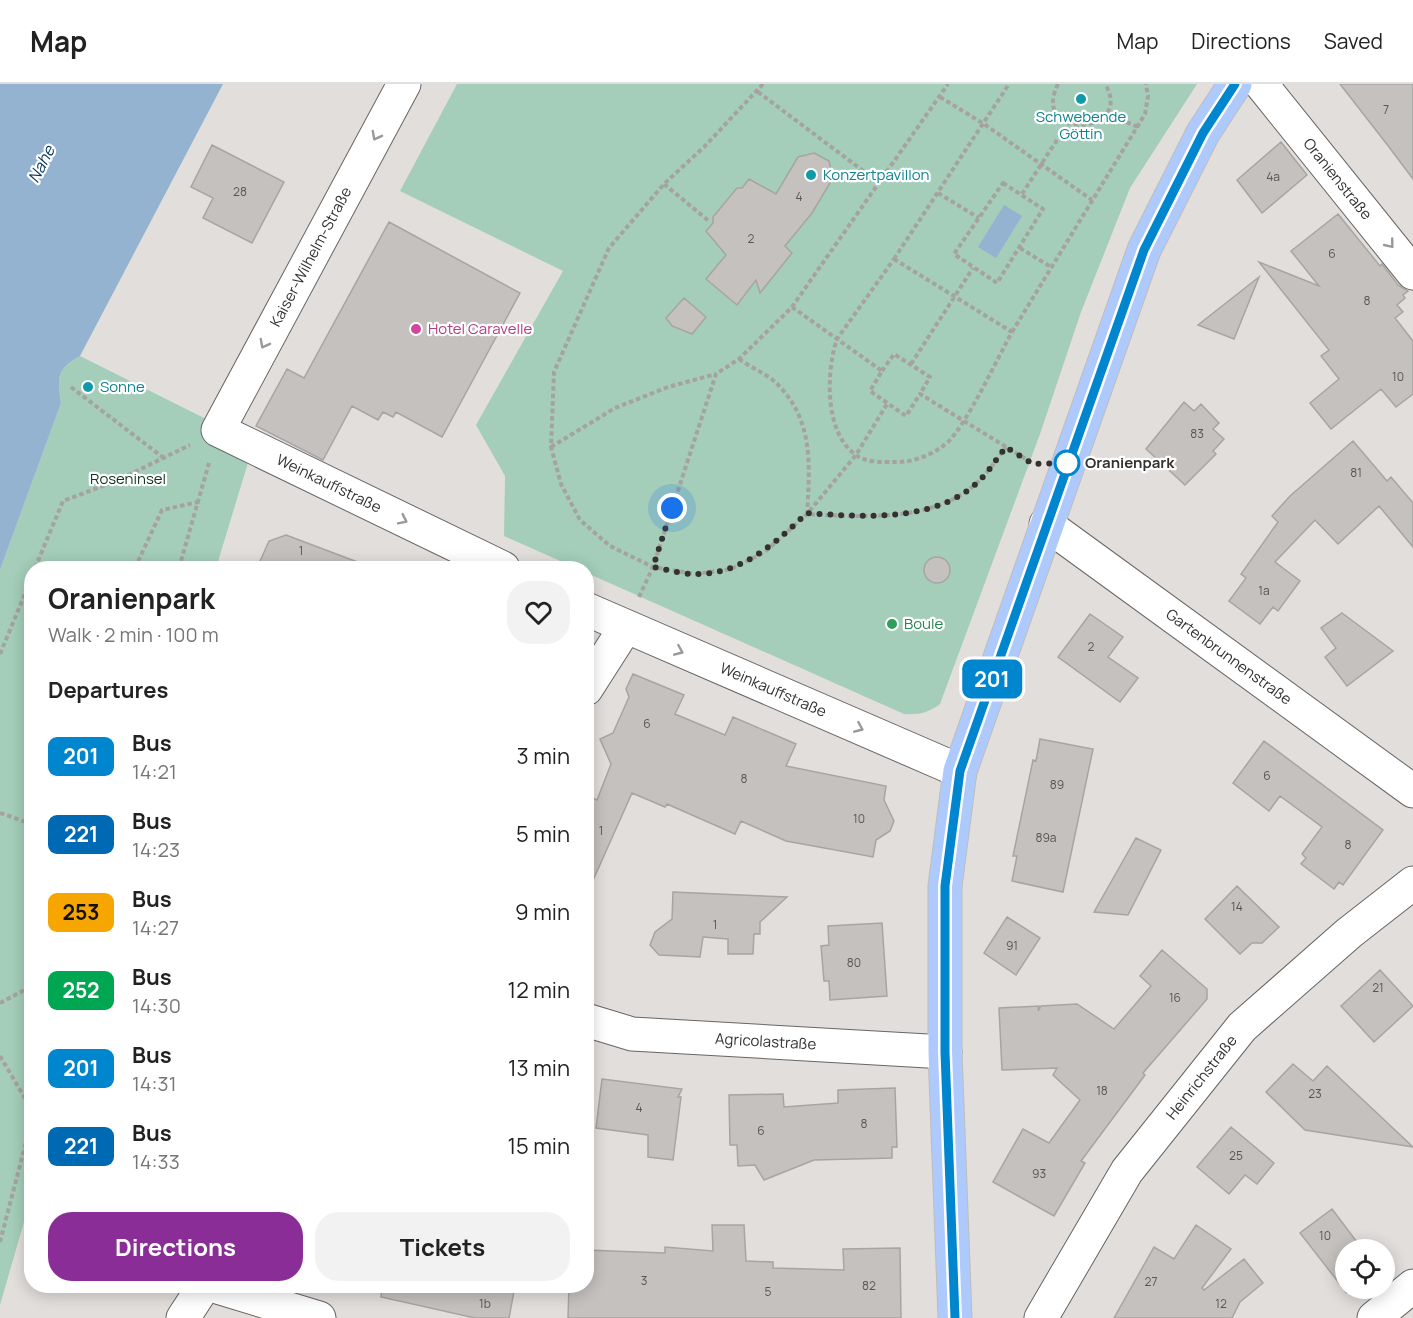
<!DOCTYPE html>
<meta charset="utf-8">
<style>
:root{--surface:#fff;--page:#f2f2f2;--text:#222;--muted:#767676;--line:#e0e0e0;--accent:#8b2d97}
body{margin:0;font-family:Manrope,sans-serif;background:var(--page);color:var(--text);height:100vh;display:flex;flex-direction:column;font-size:22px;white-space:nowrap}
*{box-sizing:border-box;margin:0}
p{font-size:20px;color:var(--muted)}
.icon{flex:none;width:33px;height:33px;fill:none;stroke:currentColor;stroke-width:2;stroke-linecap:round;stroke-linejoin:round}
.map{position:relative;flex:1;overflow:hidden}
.drawer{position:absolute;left:24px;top:477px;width:570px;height:732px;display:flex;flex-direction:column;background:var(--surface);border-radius:24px;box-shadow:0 3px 15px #0003}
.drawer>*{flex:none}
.badge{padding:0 12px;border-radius:9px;font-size:21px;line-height:39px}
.fabs{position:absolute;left:1335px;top:1155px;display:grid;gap:12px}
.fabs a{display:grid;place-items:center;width:60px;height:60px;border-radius:50%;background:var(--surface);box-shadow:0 3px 15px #0003;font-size:30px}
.you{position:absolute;width:30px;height:30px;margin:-15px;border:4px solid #fff;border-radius:50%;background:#1a73e8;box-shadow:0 0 0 9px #1a73e833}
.map>.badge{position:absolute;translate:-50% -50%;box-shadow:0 0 0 3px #fff}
h2{padding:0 24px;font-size:22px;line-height:54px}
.round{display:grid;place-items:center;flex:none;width:63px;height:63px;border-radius:24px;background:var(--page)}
.overview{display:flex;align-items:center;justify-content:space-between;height:102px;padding:0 24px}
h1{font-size:28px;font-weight:700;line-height:45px}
.button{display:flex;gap:12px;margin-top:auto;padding:12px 24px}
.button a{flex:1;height:69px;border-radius:24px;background:var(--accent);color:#fff;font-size:24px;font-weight:700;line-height:69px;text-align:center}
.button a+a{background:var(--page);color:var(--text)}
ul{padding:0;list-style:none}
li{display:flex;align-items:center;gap:18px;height:78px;padding:0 24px}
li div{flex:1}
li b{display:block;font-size:22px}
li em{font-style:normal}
li .badge{min-width:66px;font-weight:700;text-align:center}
header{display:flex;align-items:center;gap:36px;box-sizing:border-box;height:84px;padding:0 30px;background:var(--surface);border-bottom:2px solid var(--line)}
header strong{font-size:28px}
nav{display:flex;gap:33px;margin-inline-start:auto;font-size:21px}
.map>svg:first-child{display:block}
.green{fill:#a4ceb9}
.water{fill:#93b3d1}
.building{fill:#c4c1be;stroke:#a7a5a2;stroke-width:1.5}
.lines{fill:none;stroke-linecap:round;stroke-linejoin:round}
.minor-casing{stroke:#686563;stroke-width:35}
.major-casing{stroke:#bebdbd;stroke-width:35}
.path{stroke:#a5a2a0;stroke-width:4;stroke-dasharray:4.5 3;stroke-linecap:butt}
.minor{stroke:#fff;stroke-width:33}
.major{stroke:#aecafc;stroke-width:33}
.oneway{stroke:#9a9898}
.line-casing{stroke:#fff;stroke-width:14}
.line{stroke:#0086ce;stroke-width:9}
.walk{stroke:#343231;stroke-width:6;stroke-dasharray:0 10.8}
.culture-dot{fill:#0f9aa8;stroke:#fff;stroke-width:2}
.hotel-dot{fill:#d1479c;stroke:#fff;stroke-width:2}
.stop-dot{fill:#fff;stroke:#0086ce;stroke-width:3}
.leisure-dot{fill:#2e9e5b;stroke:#fff;stroke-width:2}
.labels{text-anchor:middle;stroke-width:4.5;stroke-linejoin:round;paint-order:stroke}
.number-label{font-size:12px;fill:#585654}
.culture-label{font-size:15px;fill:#0d838f;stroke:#fff;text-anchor:start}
.street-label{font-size:15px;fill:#343231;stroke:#fff}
.hotel-label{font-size:15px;fill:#b23c85;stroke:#fff;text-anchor:start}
.stop-label{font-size:15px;font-weight:bold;fill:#343231;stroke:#fff;text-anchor:start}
.park-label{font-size:15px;fill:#0d3323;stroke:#fff}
.leisure-label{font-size:15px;fill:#27864d;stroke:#fff;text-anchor:start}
.water-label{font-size:16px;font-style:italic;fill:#00345b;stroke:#fff}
</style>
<header>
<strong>Map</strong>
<nav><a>Map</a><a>Directions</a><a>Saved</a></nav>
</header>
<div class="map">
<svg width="1413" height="1234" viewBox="0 0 1413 1234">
<rect width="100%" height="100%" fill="#e2dedc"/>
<path class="green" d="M457,0H1197L1130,104L1081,228L1040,350L940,620C928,629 919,631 904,630L587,489L586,484H576L504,452L505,392L476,341L563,187L400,107Z
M80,272L254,359L216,484H32V1110L0,1221V486L61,319C57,293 57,285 80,272Z"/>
<path class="water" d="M0,0H223L80,272C57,285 57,293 61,319L0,486Z
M1004,121L1022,132L996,174L978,163Z"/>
<path class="building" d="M1340,0H1413V95L1389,63Z
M1281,58L1307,91L1262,129L1237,96Z
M212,61L284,98L252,159L203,134L213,114L191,103Z
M814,69L829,77L833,94L812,129L785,162L792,169L760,209L756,196L737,221L706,195L726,171L706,147L713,139V133L737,104H742L749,95L776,110L798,73Z
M1338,130L1380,182L1382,180L1398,201L1408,207L1403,211L1405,214L1397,221L1403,228L1395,234L1413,257V310L1396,323L1381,305L1331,345L1310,319L1339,295L1321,272L1329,266L1259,178L1319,202L1291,167Z
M389,138L520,209L442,353L396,328L393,333L383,328L378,336L352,322L323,376L256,342L287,285L304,294Z
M1259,193L1234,255L1198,241Z
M684,214L706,233L692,250L672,242L666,234Z
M1184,318L1194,327L1201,320L1219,339L1213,345L1224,355L1213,367L1216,370L1185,401L1146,365Z
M1353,357L1387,397L1391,393L1413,419V463L1379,422L1338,460L1315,436L1275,478L1300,497L1278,527L1273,523L1260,540L1229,517L1246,494L1241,490L1278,438L1272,432L1290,412Z
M286,451L368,482L367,484H257L269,457Z
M924 486a13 13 0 1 1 26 0a13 13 0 1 1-26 0Z
M1342,529L1393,567L1347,602L1325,573L1336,564L1321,544Z
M1090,530L1123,553L1108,573L1138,594L1120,618L1058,573Z
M633,590L684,611L675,630L725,651L733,633L796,660L786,682L886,702L884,716L894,737L890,747L876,756L873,773L786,757L741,737L735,750L667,720L665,723L632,709L586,812V711L597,716L611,680L600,655L613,649L629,613L626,605Z
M1040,655L1093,665L1063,808L1012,797L1017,772H1013L1033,676L1036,677Z
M1264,657L1383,746L1343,801L1339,798L1334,805L1301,780L1306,774L1302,770L1322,743L1280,712L1269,727L1233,699Z
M1136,754L1161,766L1128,831L1094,828Z
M1237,802L1279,843L1262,859H1252L1240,870L1205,835Z
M673,808L787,813L760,838V850H754L753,870H728V855L703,853L700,873L659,871L650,861L655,848L672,835Z
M1007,833L1040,854L1016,891L984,869Z
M882,839L887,912L830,916L829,897H824L821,862L829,861L828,842Z
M1162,866L1207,905V915L1143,989L1145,991L1081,1077L1085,1079L1054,1132L993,1098L1023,1045L1049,1059L1080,1016L1053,991L1057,984L1002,986L999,924L1039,922L1038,927L1041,922L1077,920L1114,945L1151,902L1140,892Z
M1380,886L1413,922L1374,958L1341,922Z
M1293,980L1313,997L1327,982L1413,1063L1305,1046L1266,1008Z
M602,995L682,1005L678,1013H681L673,1076L648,1073V1051L596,1044Z
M895,1004L897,1063H892V1074L814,1076L764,1096L755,1081L738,1082L737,1061H730L729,1011L783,1010L784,1023L838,1019V1006Z
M1231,1043L1274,1079L1257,1100L1245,1091L1229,1110L1197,1083Z
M1332,1125L1363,1166H1346V1208L1300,1149Z
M712,1141H744L746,1177L773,1178V1184L844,1186L843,1165L900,1164L901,1234H568L569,1202H586V1166L665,1169V1163L713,1167Z
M1196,1141L1231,1165L1202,1204L1204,1206L1244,1175L1263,1199L1240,1218L1232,1234H1114L1154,1163L1174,1175Z
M382,1202H515L509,1234H475L381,1213Z"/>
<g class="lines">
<g class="minor-casing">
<g id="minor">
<path id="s1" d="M404,0L218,346L503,484"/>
<path id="s2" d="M1261,0L1413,189"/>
<path id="s3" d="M1046,440L1413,707"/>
<path id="s4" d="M586,525L960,687"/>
<path d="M586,605L625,544"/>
<path id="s5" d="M586,936L632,950L945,968"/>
<path d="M214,1202L319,1234"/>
<path d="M183,1234L204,1202"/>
<path id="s6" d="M1041,1234L1127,1087L1242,943L1349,849L1413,799"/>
<path d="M1374,1234L1413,1202"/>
</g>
</g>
<g class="major-casing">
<path id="major" d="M955,1234L945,968V802L960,687L1144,166L1203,49L1235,0"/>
</g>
<path class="path" d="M763,0L704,63L664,100L609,164L554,288L551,363L561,400L580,436L610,462L653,483L695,490L731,485L765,468L807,430L856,371L887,320
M1058,0C1029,58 1136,51 1105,0
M758,8L878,98
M940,13L984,40L1092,116
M1106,29L1138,43
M1003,99L1043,125L997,199L954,170Z
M664,100L710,138
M938,109L979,134
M1022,110L1068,39
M1020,164L1051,183
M894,175L1012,248C997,275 967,340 947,359C932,371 915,378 896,378C884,378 866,379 856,371C824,349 826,287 837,255Z
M894,175L1009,0
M792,223L882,287L870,307L906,332L920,310L1034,380
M1012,248L1145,30L1148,12L1146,0
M739,275C750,283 765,289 775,298C814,334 810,382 807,430C863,433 936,439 980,396C990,386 997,374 1006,363
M911,280L973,184
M882,287L894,270L930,293L920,310
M71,303L165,375
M551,363L615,324L668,303L716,290
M35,484L63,417L116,397L190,361
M135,484L162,426L198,418
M179,484L209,379
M639,513L653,483L716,290L739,275L792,223L948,0
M0,570L32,493
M0,729L32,740
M0,919L32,902
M0,972L32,1026
M0,1158L32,1035"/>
<use href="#minor" class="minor"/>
<use href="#major" class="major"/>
</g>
<defs><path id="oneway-chevron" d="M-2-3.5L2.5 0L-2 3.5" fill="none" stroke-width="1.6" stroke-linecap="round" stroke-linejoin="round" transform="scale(1.5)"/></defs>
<g class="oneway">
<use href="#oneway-chevron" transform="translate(376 52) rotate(118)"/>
<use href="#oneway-chevron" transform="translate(1390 160) rotate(51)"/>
<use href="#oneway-chevron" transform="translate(264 260) rotate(118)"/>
<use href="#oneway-chevron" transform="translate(403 436) rotate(26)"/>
<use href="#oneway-chevron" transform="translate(679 567) rotate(23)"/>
<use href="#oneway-chevron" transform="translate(859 644) rotate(23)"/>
</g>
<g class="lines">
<g class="line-casing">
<path id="line" d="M955,1234L945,968V802L960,687L1144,166L1203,49L1235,0"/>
</g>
<use href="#line" class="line"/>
<path class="walk" d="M672,424L653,483C666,485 681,490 694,490C742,491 775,459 807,429C863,433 937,439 980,396C990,386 997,374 1006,363L1033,380L1067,379"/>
</g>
<g class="culture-dot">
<circle cx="1081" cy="15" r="6"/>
<circle cx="811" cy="91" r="6"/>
<circle cx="88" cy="303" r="6"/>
</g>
<circle class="hotel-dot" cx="416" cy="245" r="6"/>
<circle class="stop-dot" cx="1067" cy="379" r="12"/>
<circle class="leisure-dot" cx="892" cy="540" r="6"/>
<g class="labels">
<g class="number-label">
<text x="1386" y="30">7</text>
<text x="1273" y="97">4a</text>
<text x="240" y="112">28</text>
<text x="799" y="117">4</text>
<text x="751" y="159">2</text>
<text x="1332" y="174">6</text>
<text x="1367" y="221">8</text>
<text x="1398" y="297">10</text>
<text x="1197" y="354">83</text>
<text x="1356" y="393">81</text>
<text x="301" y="471">1</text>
<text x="1264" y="511">1a</text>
<text x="1091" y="567">2</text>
<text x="647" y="644">6</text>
<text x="1267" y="696">6</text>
<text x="744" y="699">8</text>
<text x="1057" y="705">89</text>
<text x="859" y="739">10</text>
<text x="601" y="751">1</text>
<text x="1046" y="758">89a</text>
<text x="1348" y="765">8</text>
<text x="1237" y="827">14</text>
<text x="715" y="845">1</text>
<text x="1012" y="866">91</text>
<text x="854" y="883">80</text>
<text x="1378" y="908">21</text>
<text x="1175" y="918">16</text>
<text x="1102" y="1011">18</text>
<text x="1315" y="1014">23</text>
<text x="639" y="1028">4</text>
<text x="864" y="1044">8</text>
<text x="761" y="1051">6</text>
<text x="1236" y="1076">25</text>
<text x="1039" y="1094">93</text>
<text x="1325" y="1156">10</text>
<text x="644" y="1201">3</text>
<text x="1151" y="1202">27</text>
<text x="869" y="1206">82</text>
<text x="768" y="1212">5</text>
<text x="485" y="1224">1b</text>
<text x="1221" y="1224">12</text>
</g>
<g class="culture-label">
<text x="1081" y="38" text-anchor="middle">Schwebende<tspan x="1081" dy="17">Göttin</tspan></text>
<text x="823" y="96">Konzertpavillon</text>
<text x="100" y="308">Sonne</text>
</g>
<g class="street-label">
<text dy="5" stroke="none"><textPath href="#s2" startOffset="122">Oranienstraße</textPath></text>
<text transform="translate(311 173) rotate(-62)" y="5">Kaiser-Wilhelm-Straße</text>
<text dy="5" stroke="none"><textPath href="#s1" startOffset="516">Weinkauffstraße</textPath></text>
<text dy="5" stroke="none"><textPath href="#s3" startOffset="226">Gartenbrunnenstraße</textPath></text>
<text dy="5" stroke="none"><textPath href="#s4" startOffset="204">Weinkauffstraße</textPath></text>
<text dy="5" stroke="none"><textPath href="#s5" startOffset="182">Agricolastraße</textPath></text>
<text dy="5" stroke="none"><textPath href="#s6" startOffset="290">Heinrichstraße</textPath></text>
</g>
<g class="hotel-label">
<text x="428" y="250">Hotel Caravelle</text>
</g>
<g class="stop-label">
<text x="1085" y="384">Oranienpark</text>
</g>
<g class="park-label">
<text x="128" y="400">Roseninsel</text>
</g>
<g class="leisure-label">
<text x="904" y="545">Boule</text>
</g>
<g class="water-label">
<text transform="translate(41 80) rotate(-63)" y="6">Nahe</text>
</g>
</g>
</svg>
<div class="fabs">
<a><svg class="icon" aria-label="locate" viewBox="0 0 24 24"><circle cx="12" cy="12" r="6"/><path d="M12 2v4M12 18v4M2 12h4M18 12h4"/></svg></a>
</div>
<div class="you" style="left:672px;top:424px"></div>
<b class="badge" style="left:992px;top:595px;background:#0086ce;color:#fff">201</b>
<section class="drawer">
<div class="overview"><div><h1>Oranienpark</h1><p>Walk · 2 min · 100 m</p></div><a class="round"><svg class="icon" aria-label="heart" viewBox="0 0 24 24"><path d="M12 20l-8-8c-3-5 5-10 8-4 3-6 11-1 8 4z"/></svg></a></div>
<h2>Departures</h2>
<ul>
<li><span class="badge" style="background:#0086ce;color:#fff">201</span><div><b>Bus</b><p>14:21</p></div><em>3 min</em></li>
<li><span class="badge" style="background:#0069b4;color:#fff">221</span><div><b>Bus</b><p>14:23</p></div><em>5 min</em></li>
<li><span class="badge" style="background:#f7a600;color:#111">253</span><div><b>Bus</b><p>14:27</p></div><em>9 min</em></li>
<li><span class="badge" style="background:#00a651;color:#fff">252</span><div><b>Bus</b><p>14:30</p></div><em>12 min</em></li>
<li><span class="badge" style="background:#0086ce;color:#fff">201</span><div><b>Bus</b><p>14:31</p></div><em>13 min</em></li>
<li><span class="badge" style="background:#0069b4;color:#fff">221</span><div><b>Bus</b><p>14:33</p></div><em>15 min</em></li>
</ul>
<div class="button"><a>Directions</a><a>Tickets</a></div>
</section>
</div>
